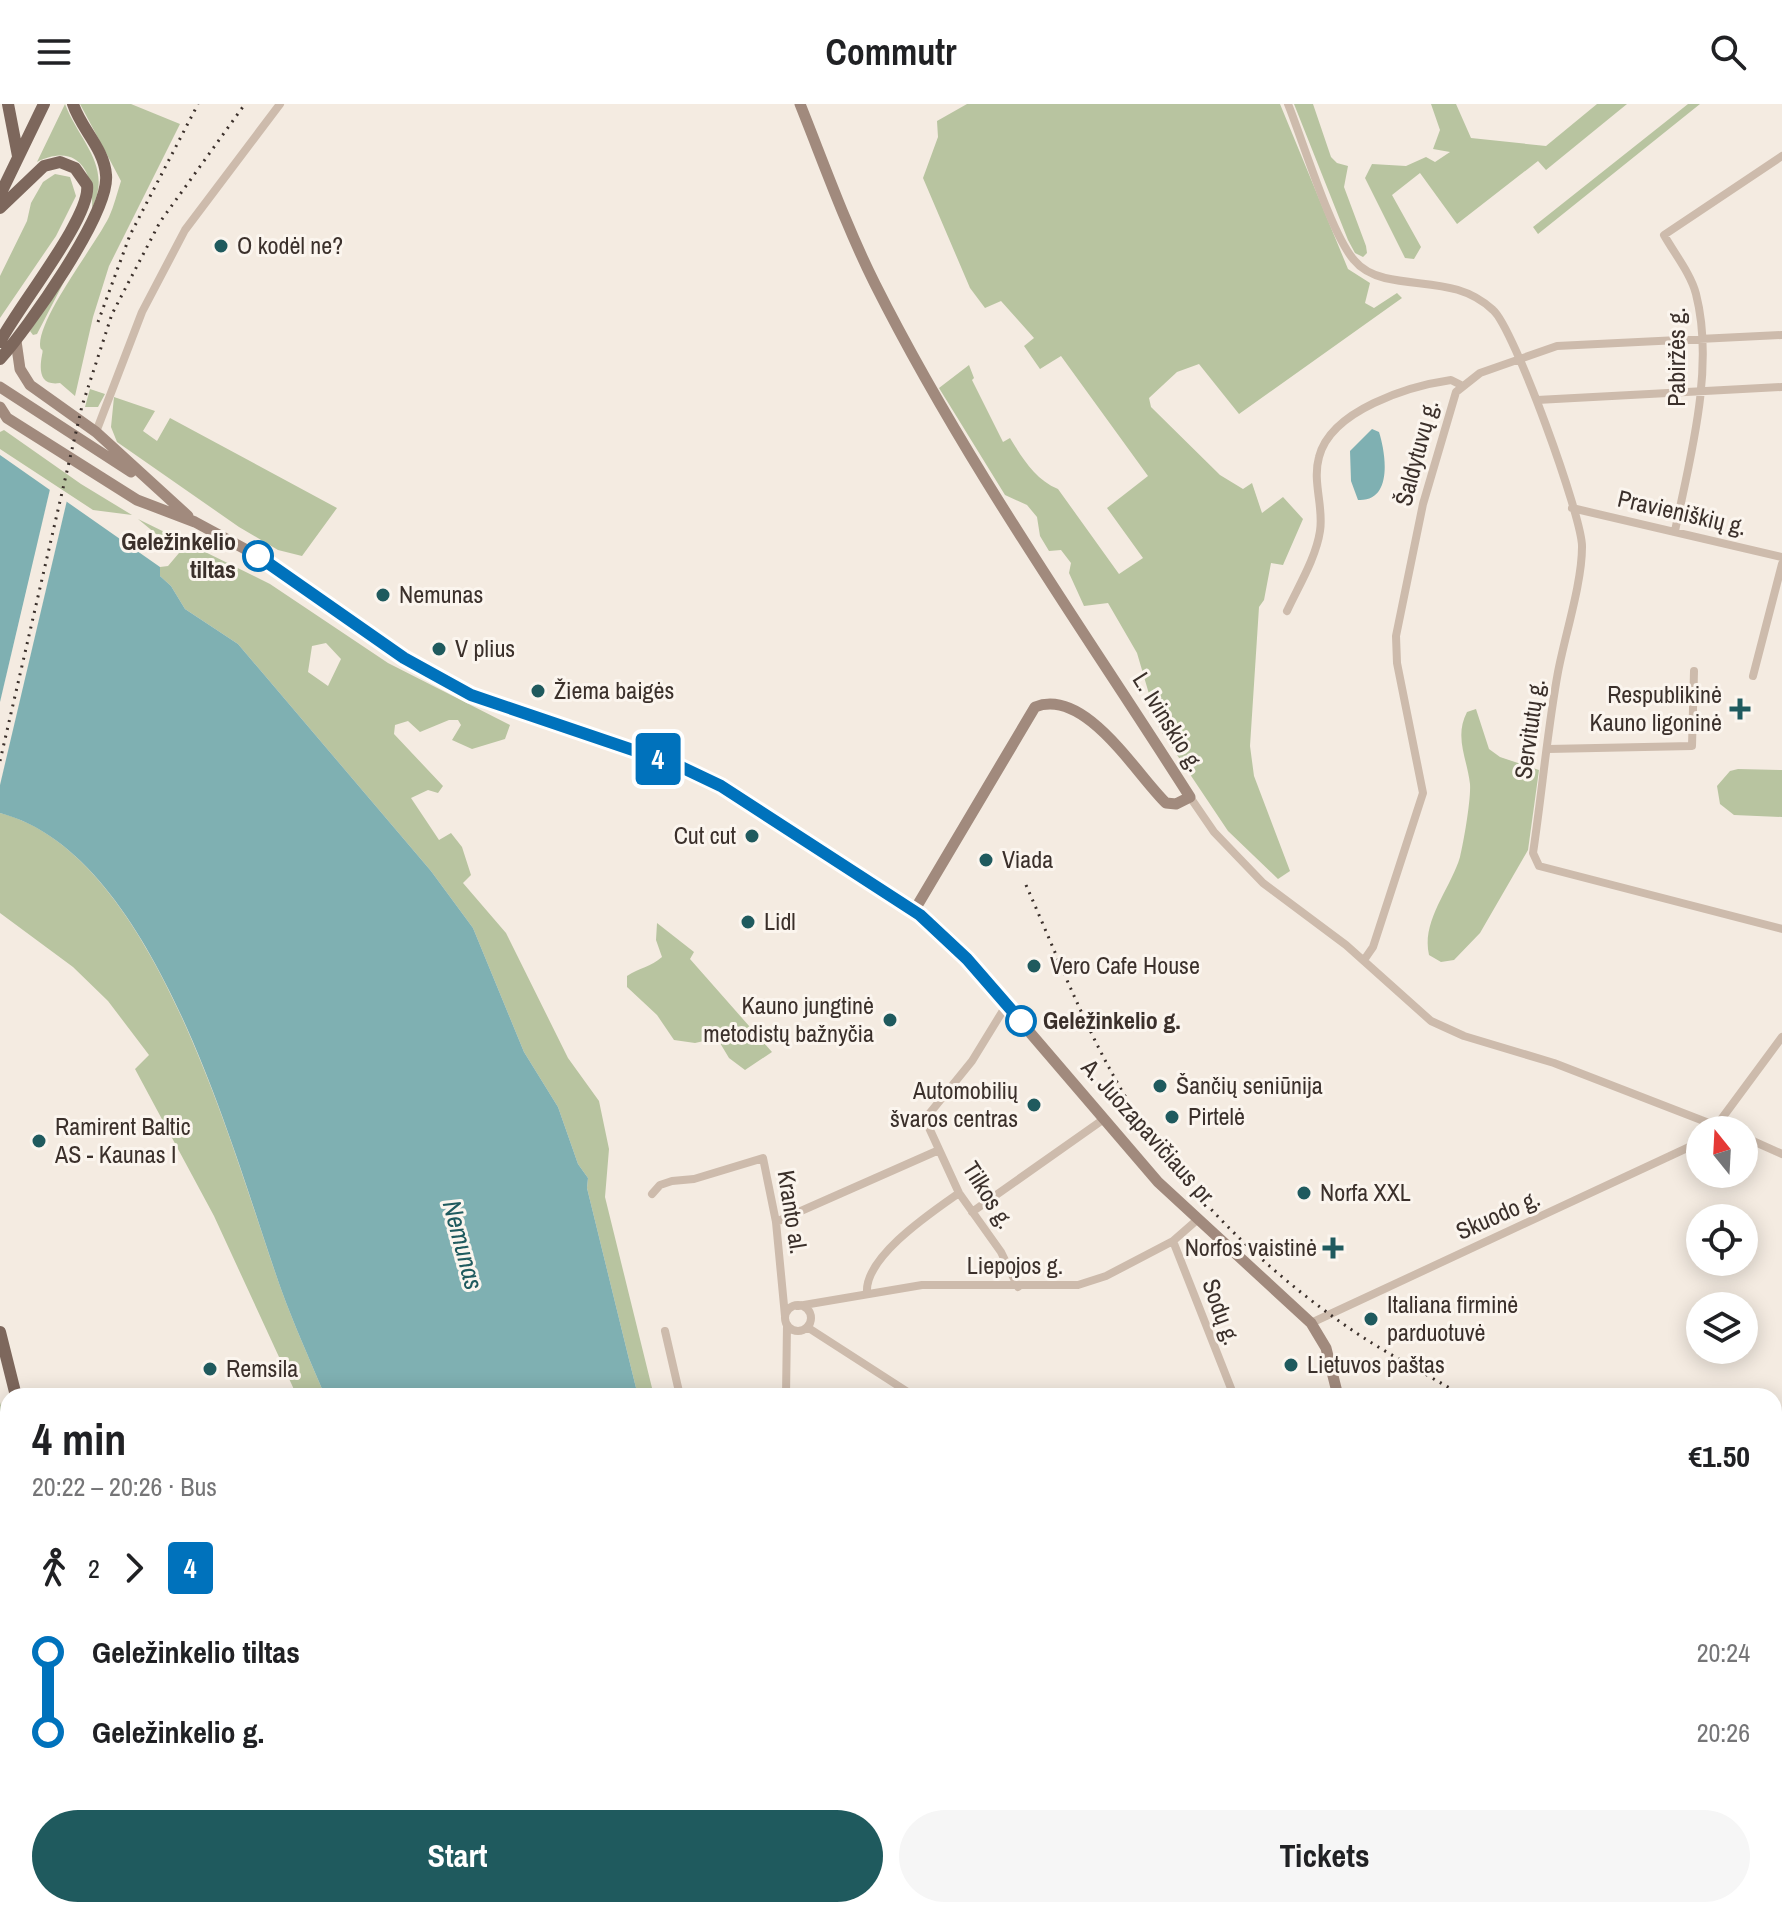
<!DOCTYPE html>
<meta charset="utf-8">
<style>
:root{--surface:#fff;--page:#f6f6f6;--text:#202124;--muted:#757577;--accent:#1f5a5e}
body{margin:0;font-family:"Archivo Narrow",sans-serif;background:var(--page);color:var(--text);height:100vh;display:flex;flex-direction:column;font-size:30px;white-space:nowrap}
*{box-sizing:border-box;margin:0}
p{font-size:26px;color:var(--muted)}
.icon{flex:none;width:44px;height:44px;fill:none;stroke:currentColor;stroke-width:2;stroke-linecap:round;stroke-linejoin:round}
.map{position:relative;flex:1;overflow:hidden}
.panel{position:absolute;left:0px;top:1284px;width:1782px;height:530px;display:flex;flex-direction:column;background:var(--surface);border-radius:24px 24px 0 0;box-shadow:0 4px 20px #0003}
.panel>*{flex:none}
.badge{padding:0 16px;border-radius:6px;font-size:28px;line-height:52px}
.needle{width:52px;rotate:342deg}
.fabs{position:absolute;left:1686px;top:1012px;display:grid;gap:16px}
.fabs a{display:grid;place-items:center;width:72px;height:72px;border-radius:50%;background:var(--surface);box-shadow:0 4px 20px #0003;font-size:40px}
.map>.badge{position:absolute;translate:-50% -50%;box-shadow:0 0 0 4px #fff}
.legs{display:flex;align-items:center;gap:12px;height:88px;padding:0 32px;font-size:26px}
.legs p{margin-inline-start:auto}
.summary{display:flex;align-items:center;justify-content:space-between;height:136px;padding:0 32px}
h1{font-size:44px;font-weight:700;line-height:60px}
.action{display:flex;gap:16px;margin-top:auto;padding:16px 32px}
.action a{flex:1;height:92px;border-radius:48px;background:var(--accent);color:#fff;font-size:32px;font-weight:700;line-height:92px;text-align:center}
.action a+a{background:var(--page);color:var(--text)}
ul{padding:0 32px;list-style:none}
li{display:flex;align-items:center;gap:28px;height:80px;font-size:30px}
li i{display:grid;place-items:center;width:12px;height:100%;margin:0 10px;background:currentColor}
li i::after{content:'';width:20px;height:20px;margin:-10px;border:6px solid;border-radius:50%;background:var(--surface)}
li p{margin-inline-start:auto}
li:first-child i{background:linear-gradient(#0000 50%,currentColor 0)}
li:last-child i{background:linear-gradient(currentColor 50%,#0000 0)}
header{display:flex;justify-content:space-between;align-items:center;height:104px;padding:0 32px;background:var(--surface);font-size:36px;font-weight:700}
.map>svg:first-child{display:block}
.green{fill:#b8c4a0;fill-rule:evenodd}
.water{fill:#7fb0b2}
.pier{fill:#f4ebe1}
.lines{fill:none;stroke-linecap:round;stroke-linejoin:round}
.stream{stroke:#7fb0b2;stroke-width:3}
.street{stroke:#cdbbac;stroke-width:8}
.secondary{stroke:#a18a7d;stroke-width:11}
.primary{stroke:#7d675c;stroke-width:12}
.rail{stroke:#3b302b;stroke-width:3;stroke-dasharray:2 6;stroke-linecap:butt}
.line-1-casing{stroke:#fff;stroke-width:18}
.line-1{stroke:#0072bc;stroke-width:12}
.poi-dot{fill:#1f5a5e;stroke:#fbf5ee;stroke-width:3}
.stop-1-dot{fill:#fff;stroke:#0072bc;stroke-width:4}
.labels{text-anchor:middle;stroke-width:6;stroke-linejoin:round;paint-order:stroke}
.poi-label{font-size:24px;fill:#3b302b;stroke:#fbf5ee;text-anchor:start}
.street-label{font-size:24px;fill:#3b302b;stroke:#fbf5ee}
.stop-label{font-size:24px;font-weight:bold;fill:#3b302b;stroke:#fbf5ee;text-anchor:end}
.water-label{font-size:26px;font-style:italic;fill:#1f5a5e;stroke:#fbf5ee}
</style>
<header><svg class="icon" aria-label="menu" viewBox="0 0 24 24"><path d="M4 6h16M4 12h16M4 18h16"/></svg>Commutr<svg class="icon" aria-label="search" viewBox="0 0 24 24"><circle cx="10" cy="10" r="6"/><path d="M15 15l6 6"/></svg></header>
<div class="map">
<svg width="1782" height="1813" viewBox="0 0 1782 1813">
<rect width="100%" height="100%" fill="#f4ebe1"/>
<path class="green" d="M65,0C79,37 113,62 92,104C94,68 78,38 37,58Z
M80,0H131L180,20L109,162L93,213L75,292L60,279C40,282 39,267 42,251C44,242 40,249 40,240C41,210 94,143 109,113C114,102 117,89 121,77Z
M967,0H1280L1348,165L1370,179L1365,199L1374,204L1397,189L1402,194L1239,310L1199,260L1177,268L1149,294L1151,303L1220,371L1243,385L1252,379L1262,409L1283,393L1303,415L1283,461L1271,459L1264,496L1259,503L1250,642L1254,672L1290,767L1278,775L1228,727L1159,624L1137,549L1108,499L1084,502L1069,469L1071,459L1061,446L1049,447L1040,432L1037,413L1027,401L1005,391L939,284L969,261L974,274L972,276L1003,338L1010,334C1023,355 1035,375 1058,385L1119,470L1143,454L1107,404L1148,372L1061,252L1040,265L1024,242L1034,234L1001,197L985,204L970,184L923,74L938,33L937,17Z
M1294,0H1313L1331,53L1337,59L1348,62L1344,83L1366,142L1367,149L1363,153L1355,149L1348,136Z
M1431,0H1456L1471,34L1546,42L1597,0H1627L1546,66L1538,57L1457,120L1420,69L1392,91L1421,143L1414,155L1405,154L1365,74L1372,60L1406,62L1426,53L1435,58L1450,48L1433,45L1440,26Z
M1688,0H1700L1538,130L1533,123Z
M55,70L70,73L76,92L56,132L0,214V172L27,117L31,99L43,78Z
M67,172L37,230L33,231L30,227Z
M90,285L105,290L98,303H85Z
M114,293L155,307L143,327L157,337L170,314L337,404L302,452L278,446L239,423L117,338L111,323Z
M4,326L81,380L132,411L93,406L0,345V328Z
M138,415L270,480L388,559L510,621L505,635L472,645L452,636L461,621L458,616H449L420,628L408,617L395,621L394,630L443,682L438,689L428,686L411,694L439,736L451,729L462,743L471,771L463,779L506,829L568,954L599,997L609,1045L605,1093L654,1292H638L587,1084L588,1074L578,1060L558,1003L524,948L473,824L431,767L238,540L185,505L171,482L160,472V463L168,462L179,449ZM326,539L341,555L328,582L308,568L312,542Z
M1476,605L1489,645L1500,653L1539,666L1528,746L1480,829L1454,856L1441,858L1429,851C1421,817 1451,784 1460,753C1464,736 1471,696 1470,680C1467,654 1454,633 1467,608Z
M1738,665L1782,666V713L1734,711L1720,700L1717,682L1730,667Z
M0,709C156,749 233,1051 281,1185C294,1221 310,1256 325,1292H297L214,1112L135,965L149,951L108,897L73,863L0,809Z
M657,819L694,848L690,855L772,948L745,966L729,954L717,934L695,939L674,936L657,911L627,883V872C639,864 651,863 662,853L656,836Z
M0,1298L8,1329V1382L0,1362Z
M0,1458L8,1474V1508L0,1492Z
M0,1592L8,1607V1801L0,1811Z
M57,1806H242L247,1813H53Z"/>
<path class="water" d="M1372,325L1379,328C1386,350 1393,398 1358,396L1351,377L1350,347Z
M0,351L160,463V472L171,482L185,505L238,540L431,767L473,824L524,948L558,1003L578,1060L588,1074L587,1084L638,1292H325C310,1256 294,1221 281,1185C233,1050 157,750 0,709Z
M450,1806H769L772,1813H451Z"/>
<path class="pier" d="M51,381L68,392L0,681V598Z"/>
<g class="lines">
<path class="stream" d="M154,1813L158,1806"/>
<path class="street" d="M1288,0C1303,37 1331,130 1354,156C1362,166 1373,171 1385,174C1424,183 1461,176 1493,206C1514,224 1583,415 1582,443C1582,479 1565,531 1558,568C1547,628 1542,689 1533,749L1539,762L1782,825
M1537,296L1782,283
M96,328L142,208L185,126L280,0
M1572,404L1782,453
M1675,427C1690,354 1715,264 1696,190C1691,170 1674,149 1664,131L1782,52
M1287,507C1298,483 1316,454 1320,427C1324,403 1312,378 1319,353C1331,306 1409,282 1451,276L1461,281
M1753,572L1782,460
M1548,645L1692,642L1694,567
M1190,693L1214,728L1263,779L1346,841L1431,917L1464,932L1554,959L1727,1026
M1364,856L1373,843L1423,689L1397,559L1396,532L1423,400L1456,288L1480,269L1557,242L1782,231
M1007,900L972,957L925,1015L959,1089L1001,1148L1018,1183
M1714,1025L1782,933
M1744,1033L1782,1050
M652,1090L660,1081L672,1077L694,1075L763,1054L776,1118L785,1212
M972,1108L1104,1015
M776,1118L939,1046
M1173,1137L1234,1292
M867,1189C864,1153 932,1108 959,1089
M785 1214a13 13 0 1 1 26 0a13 13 0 1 1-26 0Z
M798,1202L922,1181H1078L1106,1172L1173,1137L1197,1116
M1311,1219L1700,1038
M807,1223L914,1292
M665,1227L680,1292
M786,1292L787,1221
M1774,1320L1782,1313
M1774,1451L1782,1455
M1774,1587L1782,1590
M821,1806L824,1813
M1099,1806L1109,1813
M1289,1806L1295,1813
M1411,1806L1413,1813
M904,1813L920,1806
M1003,1813L1024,1806
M1136,1813L1147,1806
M1529,1813L1532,1806
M1643,1813L1647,1806"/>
<path class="secondary" d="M800,0C824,60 846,122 875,180C965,359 1083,525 1190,693L1176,700L1166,699C1136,670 1085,583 1035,603L914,807
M16,237L20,265L30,281L96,328L188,412
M0,283L131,368
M0,303L7,314L137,396L195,418L258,452L404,554L471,591L677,661L707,675L930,820L967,855L1158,1078L1311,1219L1326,1244L1338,1292
M1709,1806L1723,1813"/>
<path class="primary" d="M8,0L18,52
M0,91L44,0
M0,104L44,62L60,58L75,64L87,81C92,112 17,204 0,238
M0,255C27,225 110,109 106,71C104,44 81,25 73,0
M0,1228L16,1292
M0,1516L8,1531
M0,1562L8,1577
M348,1806L352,1813
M18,1813L22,1806
M44,1813L49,1806"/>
<path class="rail" d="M98,218L130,131L198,0
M0,657L82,302L112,210L160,118L245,0
M1026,781C1059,856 1089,935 1133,1005C1188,1091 1265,1166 1349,1224C1385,1249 1425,1269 1463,1292
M0,1373L8,1393
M0,1402L8,1421
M0,1432L8,1447
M1774,1432L1782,1435
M266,1806L272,1813"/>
</g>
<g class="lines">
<g class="line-1-casing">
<path id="line-1" d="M258,452L404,554L471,591L677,661L721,682L920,811L967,855L1021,917"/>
</g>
<use href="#line-1" class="line-1"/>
</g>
<g class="poi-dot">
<circle cx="221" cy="142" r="8"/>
<circle cx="383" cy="491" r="8"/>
<circle cx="439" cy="545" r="8"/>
<circle cx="538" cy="587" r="8"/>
<path d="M1736 593h8v8h8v8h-8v8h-8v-8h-8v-8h8z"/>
<circle cx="752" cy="732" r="8"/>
<circle cx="986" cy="756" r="8"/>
<circle cx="748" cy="818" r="8"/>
<circle cx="1034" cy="862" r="8"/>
<circle cx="890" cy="916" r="8"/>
<circle cx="1160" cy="982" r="8"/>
<circle cx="1034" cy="1001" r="8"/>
<circle cx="1172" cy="1013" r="8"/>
<circle cx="39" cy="1037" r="8"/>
<circle cx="1304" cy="1089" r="8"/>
<path d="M1329 1132h8v8h8v8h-8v8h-8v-8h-8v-8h8z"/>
<circle cx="1371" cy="1215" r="8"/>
<circle cx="1291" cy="1261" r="8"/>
<circle cx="210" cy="1265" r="8"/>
</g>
<g class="stop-1-dot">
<circle cx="258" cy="452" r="14"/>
<circle cx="1021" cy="917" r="14"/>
</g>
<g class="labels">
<g class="poi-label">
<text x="237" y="150">O kodėl ne?</text>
<text x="399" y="499">Nemunas</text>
<text x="455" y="553">V plius</text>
<text x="554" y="595">Žiema baigės</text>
<text x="1722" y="599" text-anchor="end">Respublikinė<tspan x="1722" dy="28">Kauno ligoninė</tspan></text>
<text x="736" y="740" text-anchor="end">Cut cut</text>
<text x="1002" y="764">Viada</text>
<text x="764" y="826">Lidl</text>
<text x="1050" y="870">Vero Cafe House</text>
<text x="874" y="910" text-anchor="end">Kauno jungtinė<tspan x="874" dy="28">metodistų bažnyčia</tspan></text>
<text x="1176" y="990">Šančių seniūnija</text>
<text x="1018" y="995" text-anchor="end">Automobilių<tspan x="1018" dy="28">švaros centras</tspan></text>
<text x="1188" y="1021">Pirtelė</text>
<text x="55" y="1031">Ramirent Baltic<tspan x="55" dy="28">AS - Kaunas I</tspan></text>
<text x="1320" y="1097">Norfa XXL</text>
<text x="1317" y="1152" text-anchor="end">Norfos vaistinė</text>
<text x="1387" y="1209">Italiana firminė<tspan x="1387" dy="28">parduotuvė</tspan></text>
<text x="1307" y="1269">Lietuvos paštas</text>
<text x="226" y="1273">Remsila</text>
</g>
<g class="street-label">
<text transform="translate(1677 253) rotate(-90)" y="8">Pabiržės g.</text>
<text transform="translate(1417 349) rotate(-75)" y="8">Šaldytuvų g.</text>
<text transform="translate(1682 409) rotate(13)" y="8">Pravieniškių g.</text>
<text transform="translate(1168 618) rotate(58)" y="8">L. Ivinskio g.</text>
<text transform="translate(1530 625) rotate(-82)" y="8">Servitutų g.</text>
<text transform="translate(1149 1029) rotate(48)" y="8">A. Juozapavičiaus pr.</text>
<text transform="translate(988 1091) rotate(58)" y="8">Tilkos g.</text>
<text transform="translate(792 1108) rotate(81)" y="8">Kranto al.</text>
<text transform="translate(1498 1111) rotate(-24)" y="8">Skuodo g.</text>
<text x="1015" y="1170">Liepojos g.</text>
<text transform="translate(1221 1208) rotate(70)" y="8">Sodų g.</text>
</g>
<g class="stop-label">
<text x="236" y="446">Geležinkelio<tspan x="236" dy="28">tiltas</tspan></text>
<text x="1043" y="925" text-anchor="start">Geležinkelio g.</text>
</g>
<g class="water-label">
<text transform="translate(463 1141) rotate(75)" y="9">Nemunas</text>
</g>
</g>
</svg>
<div class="fabs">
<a><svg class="needle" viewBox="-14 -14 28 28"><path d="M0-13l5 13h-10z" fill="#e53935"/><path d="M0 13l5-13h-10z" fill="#757577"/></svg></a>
<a><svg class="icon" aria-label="locate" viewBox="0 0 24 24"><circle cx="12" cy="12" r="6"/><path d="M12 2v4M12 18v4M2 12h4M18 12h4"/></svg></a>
<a><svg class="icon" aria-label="layers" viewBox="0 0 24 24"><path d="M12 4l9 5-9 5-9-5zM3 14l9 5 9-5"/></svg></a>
</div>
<b class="badge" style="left:658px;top:655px;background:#0072bc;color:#fff">4</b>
<section class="panel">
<div class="summary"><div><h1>4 min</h1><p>20:22 – 20:26 · Bus</p></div><b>€1.50</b></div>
<div class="legs"><svg class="icon" aria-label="walk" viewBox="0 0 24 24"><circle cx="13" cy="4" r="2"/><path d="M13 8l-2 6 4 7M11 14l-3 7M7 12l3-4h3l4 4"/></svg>2<svg class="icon" aria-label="forward" viewBox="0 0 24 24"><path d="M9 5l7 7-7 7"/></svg><b class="badge" style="background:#0072bc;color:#fff">4</b></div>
<ul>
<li><i style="color:#0072bc"></i><b>Geležinkelio tiltas</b><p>20:24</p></li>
<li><i style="color:#0072bc"></i><b>Geležinkelio g.</b><p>20:26</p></li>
</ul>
<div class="action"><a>Start</a><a>Tickets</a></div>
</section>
</div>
